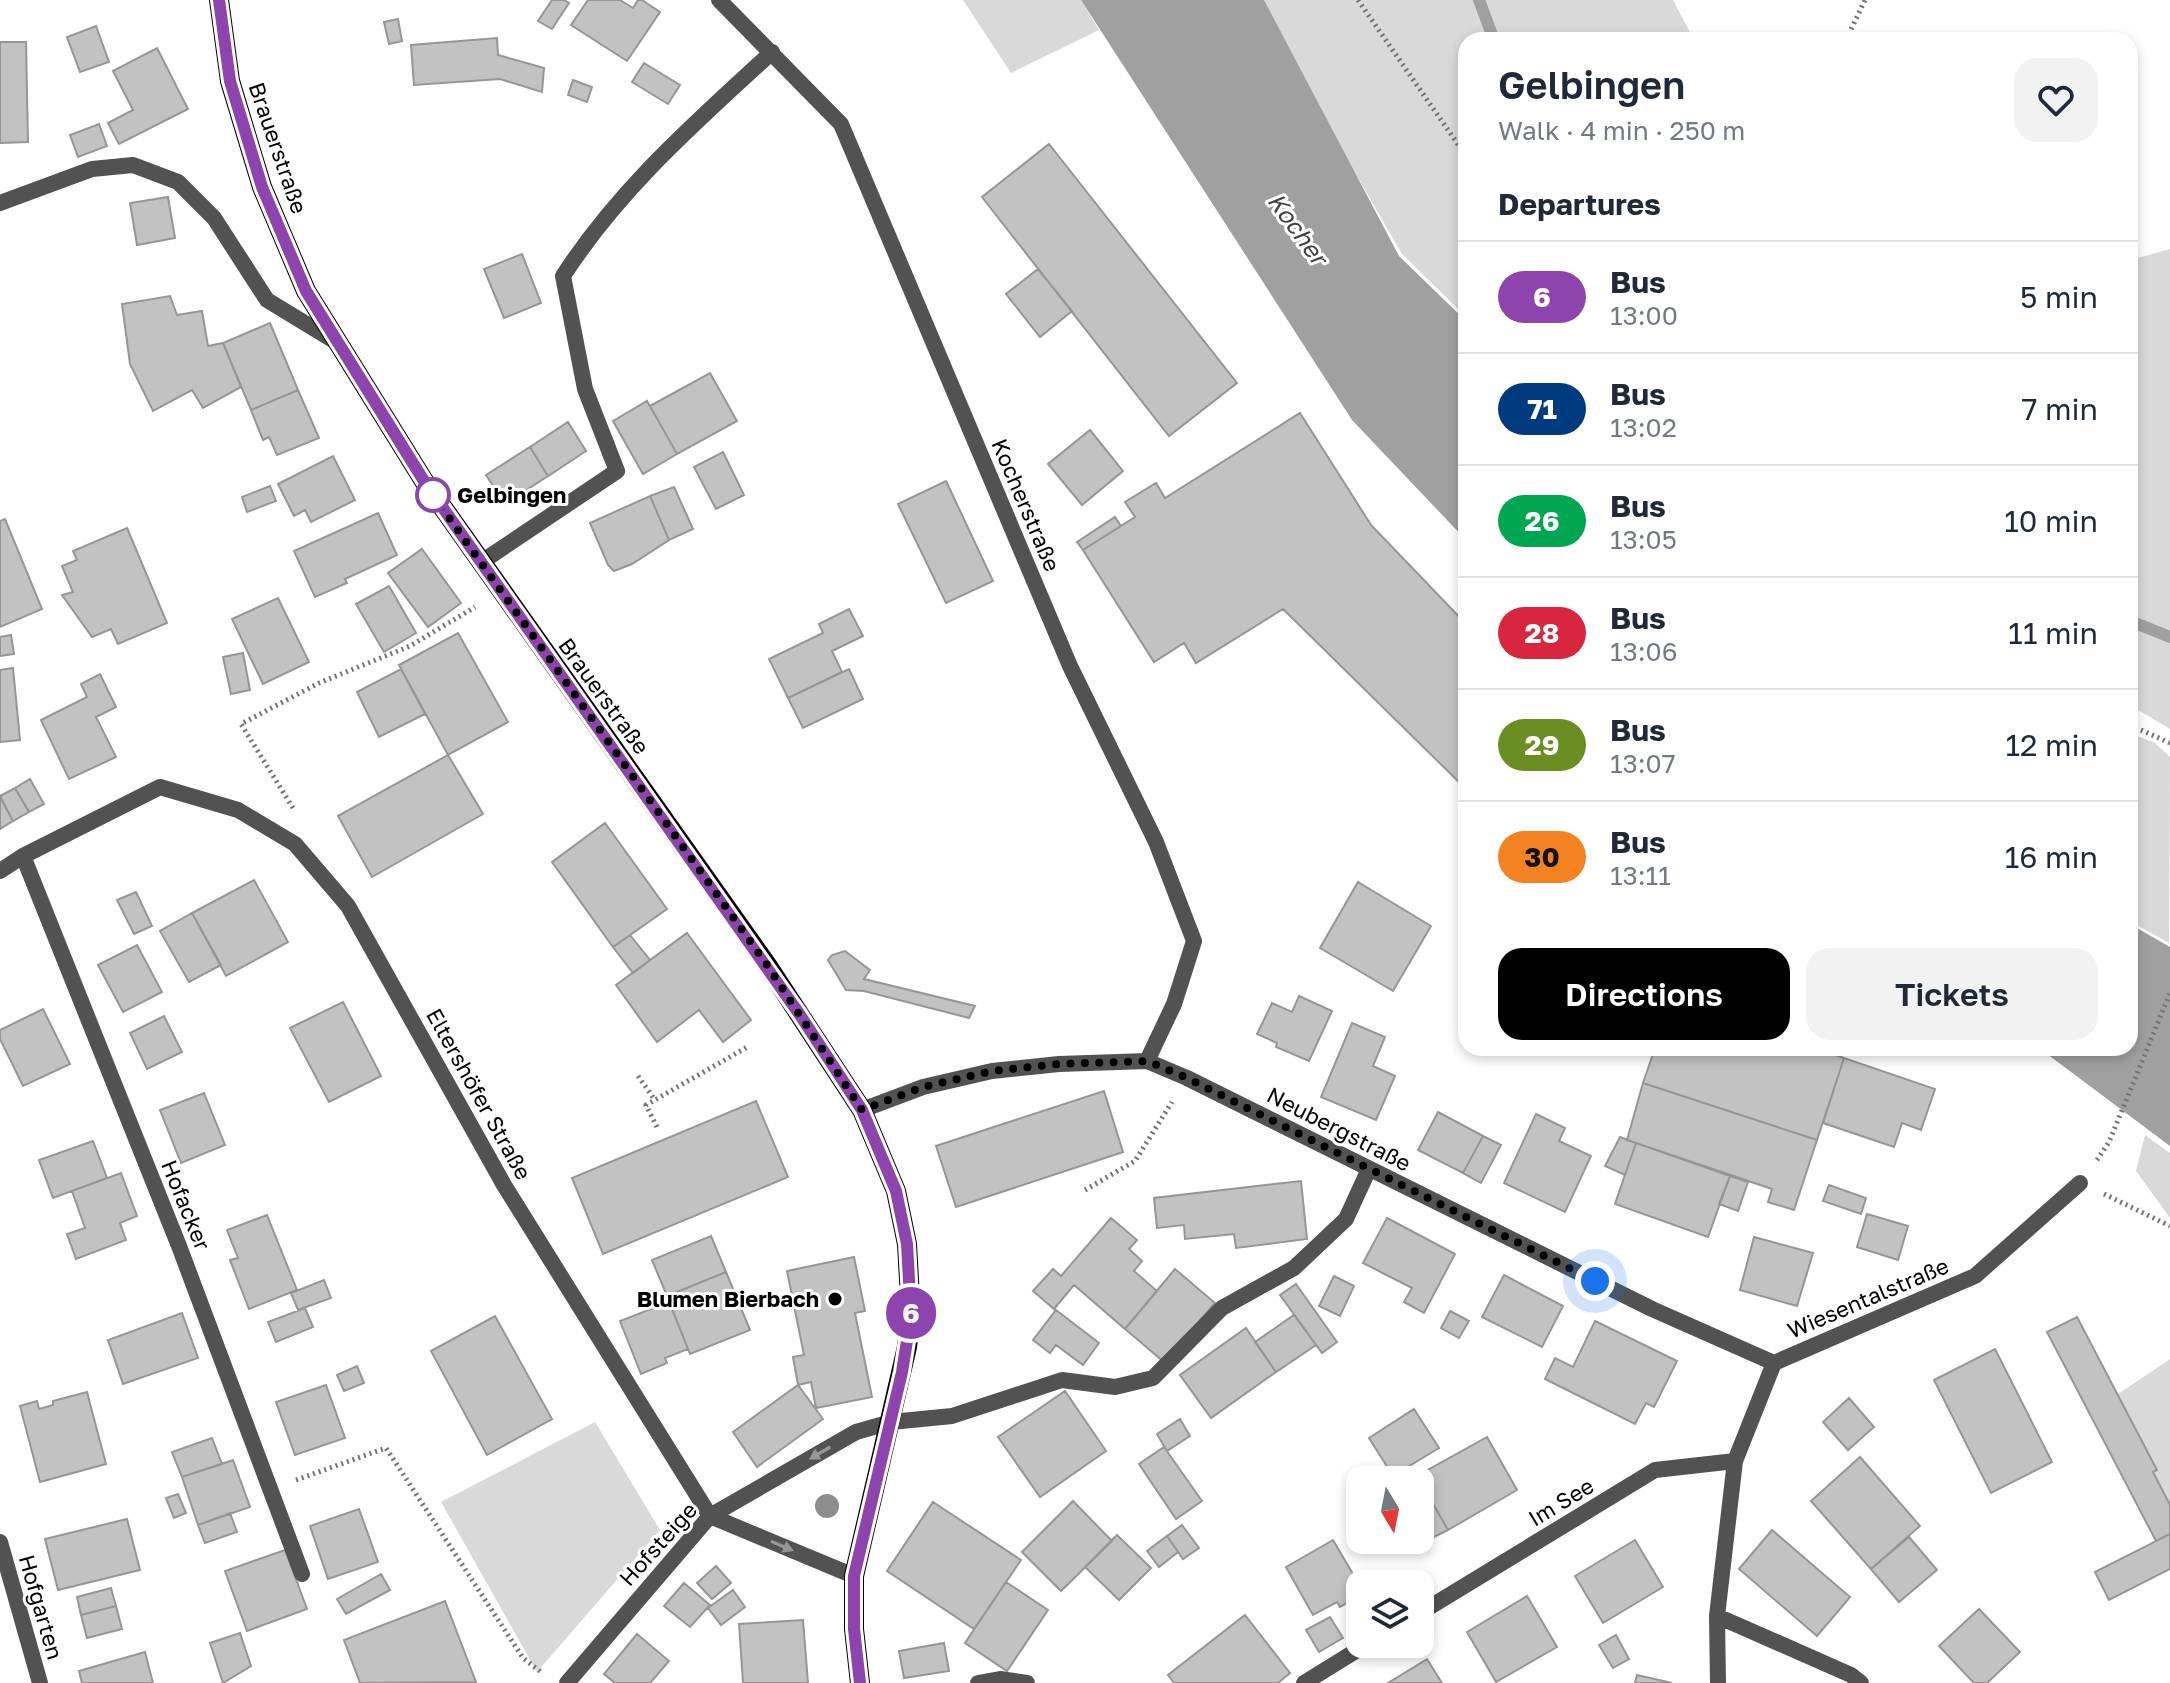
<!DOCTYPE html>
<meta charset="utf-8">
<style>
:root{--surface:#fff;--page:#f2f2f3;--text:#1f2937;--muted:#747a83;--line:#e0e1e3;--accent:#000}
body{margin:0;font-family:"Golos Text",sans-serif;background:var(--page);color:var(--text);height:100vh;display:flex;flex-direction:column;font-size:30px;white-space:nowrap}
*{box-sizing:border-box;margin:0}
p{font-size:26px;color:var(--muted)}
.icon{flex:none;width:44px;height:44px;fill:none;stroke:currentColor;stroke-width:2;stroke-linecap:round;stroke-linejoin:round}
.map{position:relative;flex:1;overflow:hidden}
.sheet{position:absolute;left:1458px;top:32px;width:680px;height:1024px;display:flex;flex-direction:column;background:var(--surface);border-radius:24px;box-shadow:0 4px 12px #0003}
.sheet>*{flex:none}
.badge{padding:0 16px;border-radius:26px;font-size:28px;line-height:52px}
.needle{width:52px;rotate:170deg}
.buttons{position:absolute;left:1346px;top:1466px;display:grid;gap:16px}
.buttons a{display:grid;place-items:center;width:88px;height:88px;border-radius:16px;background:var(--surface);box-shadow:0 4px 12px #0003;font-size:40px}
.you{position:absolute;width:40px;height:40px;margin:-20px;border:6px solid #fff;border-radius:50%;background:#1a73e8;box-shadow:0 0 0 12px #1a73e833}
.map>.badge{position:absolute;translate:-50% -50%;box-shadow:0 0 0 4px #fff}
h2{padding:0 40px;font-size:30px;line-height:72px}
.round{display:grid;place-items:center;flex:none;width:84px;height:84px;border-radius:24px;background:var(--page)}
.overview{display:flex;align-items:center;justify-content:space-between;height:136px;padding:0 40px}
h1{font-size:38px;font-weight:600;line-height:60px}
.button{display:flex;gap:16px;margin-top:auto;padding:16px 40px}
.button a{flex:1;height:92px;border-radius:24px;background:var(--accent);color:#fff;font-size:32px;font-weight:600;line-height:92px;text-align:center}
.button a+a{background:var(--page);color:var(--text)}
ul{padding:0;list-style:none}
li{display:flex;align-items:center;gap:24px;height:112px;padding:0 40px;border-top:2px solid var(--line)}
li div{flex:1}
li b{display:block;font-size:30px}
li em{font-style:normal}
li .badge{min-width:88px;font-weight:700;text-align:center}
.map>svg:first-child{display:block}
.green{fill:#d9d9d9}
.water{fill:#a0a0a0}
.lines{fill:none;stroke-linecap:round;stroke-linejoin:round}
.stream{stroke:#a0a0a0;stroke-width:12}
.building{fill:#c2c2c2;stroke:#969696;stroke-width:2}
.path{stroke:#747474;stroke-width:5;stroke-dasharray:2 4;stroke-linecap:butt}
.lane{stroke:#525252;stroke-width:16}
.street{stroke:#525252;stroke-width:16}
.primary{stroke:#000;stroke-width:20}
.tree{fill:#8d8d8d}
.oneway{fill:#979797}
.line-casing{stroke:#fff;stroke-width:18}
.line{stroke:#8e44ad;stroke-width:12}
.walk{stroke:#000;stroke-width:8;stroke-dasharray:0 14.4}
.stop-dot{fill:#fff;stroke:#8e44ad;stroke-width:4}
.poi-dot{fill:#000;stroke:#fff;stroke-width:3}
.labels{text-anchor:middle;stroke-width:6;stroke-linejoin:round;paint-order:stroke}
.street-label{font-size:22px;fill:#000;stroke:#fff}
.stop-label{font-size:22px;font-weight:bold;fill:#000;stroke:#fff;text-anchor:start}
.poi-label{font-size:22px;font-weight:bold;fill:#000;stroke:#fff;text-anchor:end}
.water-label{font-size:24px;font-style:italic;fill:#414141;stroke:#fff}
</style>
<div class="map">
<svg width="2170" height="1683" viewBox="0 0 2170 1683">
<rect width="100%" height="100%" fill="#fff"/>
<path class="green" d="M963,0H1081L1099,30L1011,73Z
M1264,0H1673L1694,40H1466V317L1402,254L1293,65Z
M2170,249V729L2130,705V260Z
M2130,733L2155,743L2170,757L2169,943L2130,921Z
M2145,1135L2170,1153V1218L2136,1171Z
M2170,1359V1528L2112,1398Z
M595,1422L660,1530L537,1672L441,1502Z"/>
<path class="water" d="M1081,0H1264L1399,256L1466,321V540L1352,420Z
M2130,924L2170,947V1146L2039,1048H2130Z"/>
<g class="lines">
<path class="stream" d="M1479,0L1494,40
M2130,621L2170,637"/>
</g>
<path class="building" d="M552,0H564L569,3L552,29L538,21Z
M588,0H620L633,8L638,0H642L660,12L627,61L571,25Z
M398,19L402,41L389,44L384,22Z
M96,26L109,62L80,72L67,37Z
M497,38L498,55L544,68L542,92L500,79L414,85L411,45Z
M0,42H26L28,142L0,143Z
M157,48L188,109L119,144L108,123L133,110L113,71Z
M644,63L680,85L668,104L632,82Z
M573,80L592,87L587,102L568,95Z
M99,124L107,146L78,157L70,135Z
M1049,144L1237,383L1169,436L982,197Z
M168,197L175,238L137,245L130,203Z
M522,254L541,303L504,318L484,269Z
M1038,269L1072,311L1040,337L1006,294Z
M170,296L177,315L202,311L208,346L223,343L241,387L203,408L192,390L153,411L130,364L122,304Z
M270,323L298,390L251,410L223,343Z
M710,373L737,421L677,454L650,406Z
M298,390L319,438L277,455L269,437L263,440L251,410Z
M647,401L677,454L643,474L613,421Z
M1300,413L1371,525L1466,624V789L1283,609L1196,663L1184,643L1154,662L1083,550L1135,517L1125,502L1156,483L1165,498Z
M568,422L586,451L548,476L530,447Z
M1090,430L1123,471L1082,505L1048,464Z
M530,447L548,476L505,504L486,475Z
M723,452L744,495L716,509L694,467Z
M333,456L355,500L311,522L305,510L294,516L278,484Z
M946,481L993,581L946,603L898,504Z
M270,486L276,501L247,512L242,497Z
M674,487L693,529L669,540L650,496Z
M650,496L669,540L632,564L614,571L608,565L590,523Z
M378,513L397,555L345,579L347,583L315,597L294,551Z
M1115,517L1121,526L1083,550L1077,542Z
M5,519L42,609L0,627V521Z
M127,528L167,623L118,644L111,629L92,637L62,595L73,592L62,566L77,560L73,551Z
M422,549L461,603L428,627L388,573Z
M389,586L416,633L384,652L356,604Z
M278,598L309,662L263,684L232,619Z
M849,609L863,636L832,651L842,672L788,698L769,659L823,633L819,624Z
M458,633L508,722L448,755L399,665Z
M11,635L14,654L0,656V637Z
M243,653L250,690L231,694L223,657Z
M13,668L20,740L0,742V670Z
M401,669L425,714L379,737L357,692Z
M849,669L863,699L803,728L788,698Z
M100,674L116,707L96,717L116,757L69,779L41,720L87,697L81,684Z
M448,755L483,814L372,877L338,816Z
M30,779L44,804L29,812L15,788Z
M15,788L29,812L13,821L0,796Z
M0,797L13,821L0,829Z
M605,823L667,909L613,947L552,862Z
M254,880L288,942L226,976L192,913Z
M1358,882L1431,926L1393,991L1320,948Z
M136,892L152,926L134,934L117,900Z
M192,913L221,965L189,982L160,931Z
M687,933L751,1020L723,1042L699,1010L657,1042L616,985Z
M630,935L650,960L633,973L613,947Z
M137,945L162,992L123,1012L98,965Z
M845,951L870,970L864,979L975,1006L969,1018L864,991L846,990L828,960L832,955Z
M1299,996L1332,1011L1309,1061L1276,1047L1277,1043L1257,1034L1272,1003L1292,1012Z
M343,1002L381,1076L329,1102L290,1028Z
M43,1009L70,1064L23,1086L0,1039V1030Z
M164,1016L182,1052L147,1069L130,1033Z
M1352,1023L1385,1037L1373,1066L1395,1076L1376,1120L1321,1097Z
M1655,1048H1813L1844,1058L1817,1140L1643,1083Z
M1844,1058L1935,1089L1921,1130L1902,1123L1894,1147L1823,1123Z
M1643,1083L1817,1140L1794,1210L1768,1202L1772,1189L1627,1140Z
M1104,1091L1123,1152L956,1207L936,1146Z
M204,1093L225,1145L181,1163L160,1110Z
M756,1101L788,1177L603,1254L572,1178Z
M1438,1112L1483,1136L1463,1173L1418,1150Z
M1536,1114L1565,1128L1559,1141L1591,1156L1565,1212L1504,1183Z
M1483,1136L1501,1145L1481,1183L1463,1173Z
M1620,1137L1636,1143L1625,1175L1605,1166Z
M93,1141L107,1178L53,1198L39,1160Z
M1636,1143L1730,1176L1708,1237L1615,1204Z
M121,1173L137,1216L120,1223L126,1240L76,1259L67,1234L85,1228L72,1191Z
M1730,1176L1748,1182L1738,1211L1719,1204Z
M1301,1181L1307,1239L1236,1248L1234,1234L1185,1239L1184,1225L1157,1228L1154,1198Z
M1829,1185L1866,1198L1861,1214L1823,1201Z
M1867,1214L1908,1226L1898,1260L1857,1247Z
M267,1215L297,1290L249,1309L230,1260L238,1258L227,1230Z
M1111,1218L1137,1240L1129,1249L1142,1261L1134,1271L1157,1291L1125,1329L1074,1285L1054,1309L1033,1291L1053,1269L1061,1276Z
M1387,1218L1455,1254L1424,1313L1404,1302L1412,1288L1363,1263Z
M711,1236L726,1272L667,1296L652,1260Z
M1754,1237L1813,1253L1797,1306L1740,1290Z
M854,1257L865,1311L855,1313L872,1397L816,1408L811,1382L798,1385L793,1357L804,1355L787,1271Z
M1175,1269L1215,1303L1164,1362L1125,1329Z
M726,1272L750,1330L690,1354L667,1296Z
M1504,1275L1563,1306L1542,1347L1482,1317Z
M1334,1276L1354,1286L1340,1316L1319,1306Z
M324,1280L331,1298L298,1310L291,1293Z
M1296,1284L1337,1342L1322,1353L1280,1295Z
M669,1302L688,1349L665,1358L667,1363L641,1374L620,1321Z
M305,1308L313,1327L276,1342L268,1322Z
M1056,1310L1099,1343L1083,1365L1056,1345L1050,1353L1033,1340Z
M1450,1311L1469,1321L1459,1338L1441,1328Z
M182,1313L198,1358L123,1384L108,1340Z
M1294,1315L1316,1345L1276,1372L1255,1342Z
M495,1316L552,1419L487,1455L431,1351Z
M2077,1317L2157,1470L2153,1472L2170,1505V1534L2156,1541L2047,1332Z
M1595,1321L1677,1361L1654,1407L1646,1403L1635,1424L1545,1379L1555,1358L1573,1367Z
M1246,1328L1276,1372L1211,1418L1180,1375Z
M1995,1349L2052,1462L1991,1493L1934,1380Z
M357,1366L364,1383L344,1391L337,1375Z
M326,1385L345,1438L295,1455L276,1402Z
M798,1385L823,1419L757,1467L733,1432Z
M1065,1391L1106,1451L1040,1497L998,1437Z
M87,1392L106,1464L40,1482L20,1406L37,1401L39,1409L53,1405V1401Z
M1849,1398L1874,1427L1848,1450L1823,1422Z
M1414,1409L1439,1448L1393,1476L1369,1438Z
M1180,1419L1190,1436L1167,1451L1157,1434Z
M1487,1437L1517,1490L1448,1530L1417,1476Z
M212,1438L222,1464L182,1477L172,1452Z
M1164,1447L1202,1501L1176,1519L1139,1464Z
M1860,1457L1920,1526L1871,1569L1811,1501Z
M233,1460L250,1507L198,1525L182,1477Z
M1420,1481L1448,1530L1428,1540L1420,1527Z
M178,1494L186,1513L174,1518L166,1498Z
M1073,1501L1112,1541L1061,1591L1022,1552Z
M933,1502L1021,1560L974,1629L887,1571Z
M359,1509L378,1562L328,1579L310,1526Z
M230,1513L237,1532L205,1543L198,1525Z
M127,1519L140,1570L58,1590L45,1539Z
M1182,1525L1199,1548L1183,1559L1167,1536Z
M1772,1530L1850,1597L1817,1636L1739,1569Z
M2170,1534V1569L2109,1600L2095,1572Z
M1117,1535L1151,1568L1119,1600L1085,1567Z
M1167,1536L1178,1552L1159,1567L1147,1551Z
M1909,1537L1937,1570L1899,1602L1871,1569Z
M1333,1540L1360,1586V1596L1340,1607L1337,1602L1313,1615L1286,1567Z
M1635,1540L1663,1587L1603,1623L1575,1576Z
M285,1550L307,1609L247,1631L225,1571Z
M716,1566L731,1583L712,1599L697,1583Z
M381,1574L390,1590L346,1614L337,1599Z
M1006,1582L1048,1610L1007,1671L965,1643Z
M684,1583L710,1605L690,1627L664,1606Z
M111,1588L116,1606L81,1615L77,1597Z
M733,1590L745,1607L721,1625L708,1608Z
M1527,1596L1557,1647L1496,1682L1467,1632Z
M445,1601L476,1682L360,1683L344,1640Z
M116,1606L122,1629L87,1638L81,1615Z
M1979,1609L2020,1652L1987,1683H1974L1939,1646Z
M1245,1615L1290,1673L1278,1683H1174L1168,1675Z
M1330,1617L1343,1638L1319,1652L1306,1630Z
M803,1620L808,1683H743L739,1624Z
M240,1633L251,1666L223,1683L210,1643Z
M637,1634L669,1661L650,1683H615L604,1674Z
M1616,1635L1629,1659L1613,1668L1599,1645Z
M944,1643L949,1671L904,1678L899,1651Z
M145,1652L153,1683H82L79,1671Z
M1427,1659L1442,1683H1388Z
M1637,1675L1672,1683H1635Z"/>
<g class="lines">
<path class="path" d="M1358,0L1466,156
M1846,40L1865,0
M2130,725L2170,743
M293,808L241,724L319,683L410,646L475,607
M638,1076L655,1100
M657,1127L646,1105L749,1046
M2097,1160L2109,1142L2170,993
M1085,1190L1135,1161L1172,1102
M2104,1194L2170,1226
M296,1480L386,1448L523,1658L541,1672"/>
<path class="lane" d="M480,563L617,471L585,389L563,276C620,188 695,123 772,52
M891,1422L952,1416L1062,1380L1115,1387L1153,1378L1222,1308L1294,1268L1346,1219L1369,1169"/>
<path class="street" d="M719,0L841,124L1070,666L1156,842L1194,941L1174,1004L1147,1061
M0,203L92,169L133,165L178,182L214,218L267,300L336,342
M23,856L179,1246L302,1574
M0,871L23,856L160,787L238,810L295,844L348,906L504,1185L710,1516L854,1576
M862,1110L923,1087L992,1071L1059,1064L1147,1061L1187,1078L1652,1309L1774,1363
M0,1542L40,1683
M1420,1613L1655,1470L1735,1461
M1717,1616L1851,1675L1861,1683
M567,1683L710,1516L856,1432L891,1422
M978,1683L1000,1679L1027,1683
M1304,1683L1367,1644
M1718,1683L1717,1616L1735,1461L1774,1363L1975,1276L2080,1183"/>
<path class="primary" d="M219,0L230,81L262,187L306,291L424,481L767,965L862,1110L896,1191L907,1244L911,1316L907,1347L854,1576V1629L860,1683"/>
</g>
<circle class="tree" cx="827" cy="1506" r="12"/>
<defs><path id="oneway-solid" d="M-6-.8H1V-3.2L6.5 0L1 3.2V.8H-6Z" transform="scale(2)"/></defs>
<g class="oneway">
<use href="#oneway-solid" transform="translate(820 1453) rotate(150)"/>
<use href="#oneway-solid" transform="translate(782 1546) rotate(23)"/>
</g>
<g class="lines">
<g class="line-casing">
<path id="line" d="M219,0L230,81L262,187L306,291L424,481L800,1015L862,1110L896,1191L907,1244L911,1316L902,1372L854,1576V1629L860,1683"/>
</g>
<use href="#line" class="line"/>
<path class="walk" d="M433,495L767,965L862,1110L923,1087L992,1071L1059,1064L1147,1061L1187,1078L1595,1281"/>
</g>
<circle class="stop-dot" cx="433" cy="495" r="16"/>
<circle class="poi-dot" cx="835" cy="1299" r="8"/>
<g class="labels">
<g class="street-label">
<text transform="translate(278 148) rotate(71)" y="8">Brauerstraße</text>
<text transform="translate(1026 505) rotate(67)" y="8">Kocherstraße</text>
<text transform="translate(604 696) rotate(54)" y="8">Brauerstraße</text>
<text transform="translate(479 1094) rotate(61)" y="8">Eltershöfer Straße</text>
<text transform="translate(1339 1129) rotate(27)" y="8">Neubergstraße</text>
<text transform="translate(186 1205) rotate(68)" y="8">Hofacker</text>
<text transform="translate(1868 1298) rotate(-23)" y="8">Wiesentalstraße</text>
<text transform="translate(1561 1502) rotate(-31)" y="8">Im See</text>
<text transform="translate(658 1544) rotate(-48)" y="8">Hofsteige</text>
<text transform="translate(41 1607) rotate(74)" y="8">Hofgarten</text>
</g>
<g class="stop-label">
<text x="457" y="503">Gelbingen</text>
</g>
<g class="poi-label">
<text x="819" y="1307">Blumen Bierbach</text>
</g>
<g class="water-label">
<text transform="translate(1297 229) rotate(54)" y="8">Kocher</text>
</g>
</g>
</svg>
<div class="buttons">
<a><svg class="needle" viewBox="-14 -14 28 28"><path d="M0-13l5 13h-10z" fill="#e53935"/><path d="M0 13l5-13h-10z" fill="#747a83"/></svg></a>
<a><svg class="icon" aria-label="layers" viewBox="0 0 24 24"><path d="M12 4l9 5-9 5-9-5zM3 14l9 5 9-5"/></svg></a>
</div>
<div class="you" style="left:1595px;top:1281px"></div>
<b class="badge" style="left:911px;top:1313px;background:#8e44ad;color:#fff">6</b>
<section class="sheet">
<div class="overview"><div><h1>Gelbingen</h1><p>Walk · 4 min · 250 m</p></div><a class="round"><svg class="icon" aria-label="heart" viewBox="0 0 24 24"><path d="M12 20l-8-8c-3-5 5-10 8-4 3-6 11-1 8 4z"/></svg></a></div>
<h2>Departures</h2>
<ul>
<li><span class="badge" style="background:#8e44ad;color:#fff">6</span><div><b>Bus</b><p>13:00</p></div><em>5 min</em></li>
<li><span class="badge" style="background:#003b80;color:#fff">71</span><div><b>Bus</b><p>13:02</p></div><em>7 min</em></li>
<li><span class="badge" style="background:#00a651;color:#fff">26</span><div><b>Bus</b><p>13:05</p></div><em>10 min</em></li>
<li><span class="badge" style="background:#d7263d;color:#fff">28</span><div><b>Bus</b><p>13:06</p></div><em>11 min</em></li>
<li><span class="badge" style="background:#6b8e23;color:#fff">29</span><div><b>Bus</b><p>13:07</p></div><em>12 min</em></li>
<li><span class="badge" style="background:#f58220;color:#111">30</span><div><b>Bus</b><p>13:11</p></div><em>16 min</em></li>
</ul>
<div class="button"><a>Directions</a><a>Tickets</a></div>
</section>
</div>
